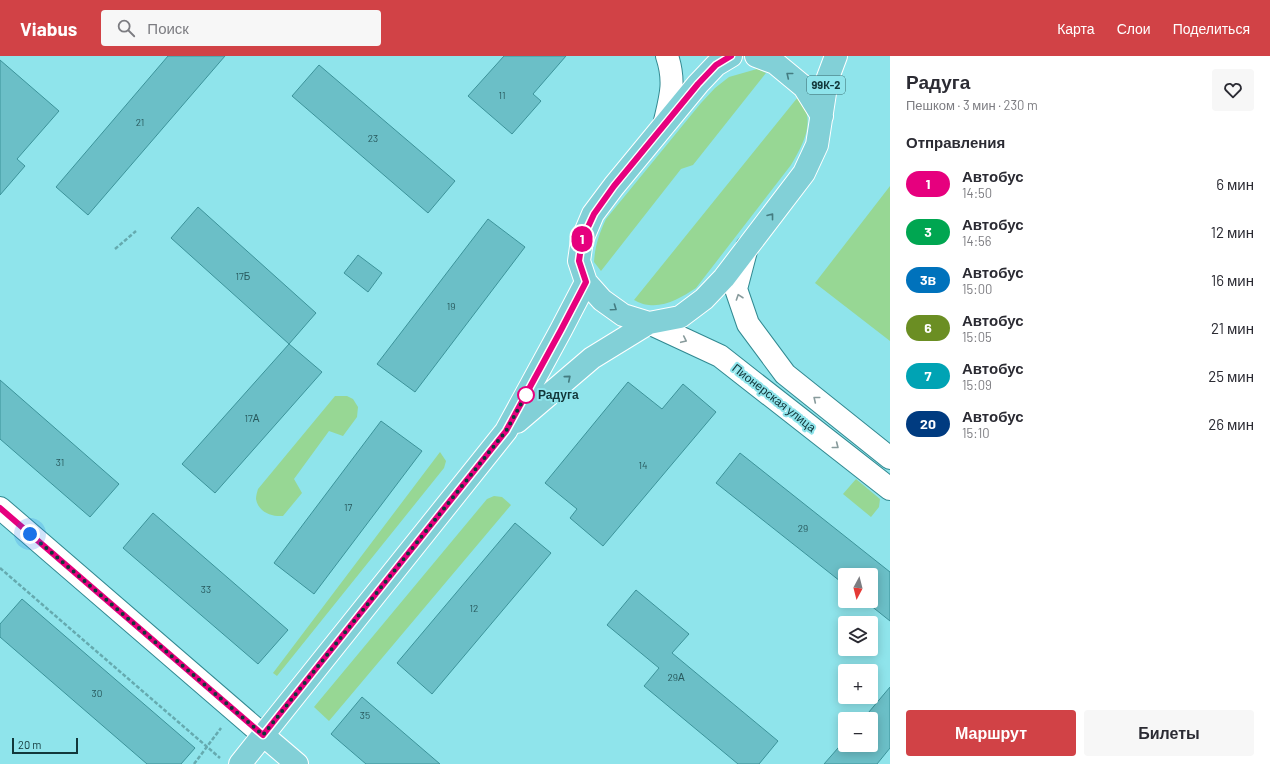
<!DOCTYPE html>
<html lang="ru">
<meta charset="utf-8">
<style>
:root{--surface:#fff;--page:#f7f7f7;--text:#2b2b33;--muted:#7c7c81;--accent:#d14246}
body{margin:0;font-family:Barlow,sans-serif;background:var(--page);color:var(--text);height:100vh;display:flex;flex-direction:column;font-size:15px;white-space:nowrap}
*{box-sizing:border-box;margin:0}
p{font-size:13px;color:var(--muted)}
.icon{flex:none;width:22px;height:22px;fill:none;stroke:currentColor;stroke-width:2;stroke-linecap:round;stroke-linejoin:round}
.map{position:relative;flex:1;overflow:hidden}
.drawer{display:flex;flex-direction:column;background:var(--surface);width:380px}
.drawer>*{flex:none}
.badge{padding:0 8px;border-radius:13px;font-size:14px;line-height:26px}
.needle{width:26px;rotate:187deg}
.buttons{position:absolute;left:838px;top:512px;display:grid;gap:8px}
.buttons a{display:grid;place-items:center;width:40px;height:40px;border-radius:4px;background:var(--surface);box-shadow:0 2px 10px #0003;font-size:20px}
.scale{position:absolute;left:12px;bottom:10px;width:66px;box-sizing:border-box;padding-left:4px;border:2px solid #12373a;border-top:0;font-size:11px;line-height:14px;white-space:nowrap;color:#12373a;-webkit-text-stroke:3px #8fe4eb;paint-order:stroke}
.you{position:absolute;width:20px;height:20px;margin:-10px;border:3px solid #fff;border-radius:50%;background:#1a73e8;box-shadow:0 0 0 6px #1a73e833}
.map>.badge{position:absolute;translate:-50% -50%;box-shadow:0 0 0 2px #fff}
h2{padding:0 16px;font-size:15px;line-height:36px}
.round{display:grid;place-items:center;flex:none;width:42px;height:42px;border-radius:4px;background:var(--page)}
.overview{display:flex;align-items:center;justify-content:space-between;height:68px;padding:0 16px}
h1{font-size:19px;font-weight:700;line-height:30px}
.button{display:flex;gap:8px;margin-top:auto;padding:8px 16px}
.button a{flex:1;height:46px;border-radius:4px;background:var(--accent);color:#fff;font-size:16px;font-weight:700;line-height:46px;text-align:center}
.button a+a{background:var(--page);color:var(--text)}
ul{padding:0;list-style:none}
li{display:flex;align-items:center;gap:12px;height:48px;padding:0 16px}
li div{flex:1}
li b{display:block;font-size:15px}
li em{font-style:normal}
li .badge{min-width:44px;font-weight:700;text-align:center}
header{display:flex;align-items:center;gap:24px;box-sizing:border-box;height:56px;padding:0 20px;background:var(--accent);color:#fff}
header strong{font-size:19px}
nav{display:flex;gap:22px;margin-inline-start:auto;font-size:14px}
.search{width:280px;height:36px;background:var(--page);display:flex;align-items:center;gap:10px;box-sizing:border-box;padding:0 14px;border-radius:4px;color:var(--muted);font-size:15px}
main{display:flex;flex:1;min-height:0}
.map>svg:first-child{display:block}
.green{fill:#97d794}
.building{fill:#6bbfc7;stroke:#3c939a}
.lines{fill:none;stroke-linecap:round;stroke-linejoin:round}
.secondary-casing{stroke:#318991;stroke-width:24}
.primary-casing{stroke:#fff;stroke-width:24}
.path{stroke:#65aaaf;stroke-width:2.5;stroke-dasharray:4 2;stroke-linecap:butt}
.secondary{stroke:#fff;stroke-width:22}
.primary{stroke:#82d0d7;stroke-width:22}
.oneway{stroke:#447c81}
.oneway2{stroke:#889b9c}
.line-casing{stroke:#fff;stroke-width:9}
.line{stroke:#e6007e;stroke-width:6}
.walk{stroke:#12373a;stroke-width:4;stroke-dasharray:0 7.2}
.stop-dot{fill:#fff;stroke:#e6007e;stroke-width:2}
.labels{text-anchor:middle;stroke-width:4;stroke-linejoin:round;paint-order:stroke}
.number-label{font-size:10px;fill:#28595d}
.shield{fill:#8fe4eb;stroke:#386b6f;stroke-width:1}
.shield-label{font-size:11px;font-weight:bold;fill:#12373a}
.stop-label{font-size:12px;font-weight:bold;fill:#12373a;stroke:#8fe4eb;text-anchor:start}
.street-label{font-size:12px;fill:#12373a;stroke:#8fe4eb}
</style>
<header>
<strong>Viabus</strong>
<div class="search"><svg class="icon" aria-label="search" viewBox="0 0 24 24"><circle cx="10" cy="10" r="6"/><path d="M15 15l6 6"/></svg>Поиск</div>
<nav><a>Карта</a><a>Слои</a><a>Поделиться</a></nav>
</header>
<main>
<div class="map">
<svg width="890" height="708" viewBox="0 0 890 708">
<rect width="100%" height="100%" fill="#8fe4eb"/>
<path class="green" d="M757,13L766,17L693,109L681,113L601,215L594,206C595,190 599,178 606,163L701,47L715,32L729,21Z
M798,41C801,45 804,50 806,55C812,74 800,93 791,109L696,232C682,241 666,251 649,249C644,249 638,246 634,244Z
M890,130V285L815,227Z
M335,340H347L353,343L358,351L357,361L343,380L329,375L294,423L302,437L283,460C272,461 258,456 256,443C256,440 257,436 258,433Z
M440,396L446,405L444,412L277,620L273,617Z
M856,423L880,443L879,451L871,461L843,438Z
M494,440L502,441L511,449L329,665L314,651L487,443Z"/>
<path class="building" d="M168,0H225L88,159L56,131Z
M504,0H566L533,38L541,45L512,78L468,40Z
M0,4L59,55L17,103L25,110L0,139Z
M319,9L455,125L428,157L292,40Z
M198,151L316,257L289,288L171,182Z
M488,163L525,191L415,336L377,308Z
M358,199L382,217L368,236L344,217Z
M289,288L322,316L215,437L182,408Z
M0,324L119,428L90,461L0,383Z
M628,326L662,353L683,328L716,356L603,490L570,462L577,453L545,427Z
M381,365L422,395L314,538L274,507Z
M740,397L890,516V565L865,545H871V519H845V529L716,427Z
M153,457L288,574L258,608L123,492Z
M515,467L551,497L432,638L397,607Z
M636,534L689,578L672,597L778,685L759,708H738L644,630L659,612L607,569Z
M22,543L195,692L181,708H147L0,581V568Z
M890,631V692L877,708H824L845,684V689H871V663H863Z
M362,641L440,708H366L331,678Z"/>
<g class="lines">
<g class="secondary-casing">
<path id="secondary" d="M664,69C670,43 676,27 667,0
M747,191L736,233L748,268L785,318L890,402
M649,267L720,300L890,433
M0,452L263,679"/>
</g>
<g class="primary-casing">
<path id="primary" d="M731,0L716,9L698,28L614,130L593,158L582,184L579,205L586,226L602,244L623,259L649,267L680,261L704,243L724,222L804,117L817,89L827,24L836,0
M756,0L775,7L804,31L822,60
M517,366L592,302L649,267
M263,679L297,708
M240,708L506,375L561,274L586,226"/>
</g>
<path class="path" d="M115,193L136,175
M0,512L220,702
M194,708L221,672"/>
<use href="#secondary" class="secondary"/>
<use href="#primary" class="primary"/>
</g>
<defs><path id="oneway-chevron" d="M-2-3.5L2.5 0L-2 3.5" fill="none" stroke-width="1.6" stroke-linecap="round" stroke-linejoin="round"/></defs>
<g class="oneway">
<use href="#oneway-chevron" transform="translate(789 19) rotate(-141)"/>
<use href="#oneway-chevron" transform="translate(771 160) rotate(-52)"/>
<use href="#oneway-chevron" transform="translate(614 252) rotate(35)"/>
<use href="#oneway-chevron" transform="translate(568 322) rotate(-40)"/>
</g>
<g class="oneway2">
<use href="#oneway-chevron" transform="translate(739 241) rotate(-109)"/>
<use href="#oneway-chevron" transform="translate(684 284) rotate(25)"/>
<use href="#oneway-chevron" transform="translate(816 343) rotate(-141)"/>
<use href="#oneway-chevron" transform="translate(836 390) rotate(38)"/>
</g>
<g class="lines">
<g class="line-casing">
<path id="line" d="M0,452L263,679L506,375L561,274L586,226L579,205L582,184L594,158L614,130L698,28L716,9L731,0"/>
</g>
<use href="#line" class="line"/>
<path class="walk" d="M30,478L263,679L506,375L527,337L526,339"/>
</g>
<circle class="stop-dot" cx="526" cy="339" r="8"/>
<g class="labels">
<g class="number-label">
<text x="502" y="43">11</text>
<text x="140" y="70">21</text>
<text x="373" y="86">23</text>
<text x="243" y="224">17Б</text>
<text x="451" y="254">19</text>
<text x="252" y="366">17А</text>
<text x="60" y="410">31</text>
<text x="643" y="413">14</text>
<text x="348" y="455">17</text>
<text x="803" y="476">29</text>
<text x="206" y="537">33</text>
<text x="474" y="556">12</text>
<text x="676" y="625">29А</text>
<text x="97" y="641">30</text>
<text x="365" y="663">35</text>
</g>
<rect class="shield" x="807" y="20" width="38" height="18" rx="3"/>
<g class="shield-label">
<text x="826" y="33">99К-2</text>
</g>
<g class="stop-label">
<text x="538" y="343">Радуга</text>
</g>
<g class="street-label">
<text transform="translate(774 342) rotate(38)" y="4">Пионерская улица</text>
</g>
</g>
</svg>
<div class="buttons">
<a><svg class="needle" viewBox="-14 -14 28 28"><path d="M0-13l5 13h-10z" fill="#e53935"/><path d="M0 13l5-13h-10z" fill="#7c7c81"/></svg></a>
<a><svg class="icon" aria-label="layers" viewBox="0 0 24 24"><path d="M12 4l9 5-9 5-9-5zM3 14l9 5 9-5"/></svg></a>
<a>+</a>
<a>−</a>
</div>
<div class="scale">20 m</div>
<div class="you" style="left:30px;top:478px"></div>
<b class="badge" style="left:582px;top:183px;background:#e6007e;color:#fff">1</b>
</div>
<section class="drawer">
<div class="overview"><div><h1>Радуга</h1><p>Пешком · 3 мин · 230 m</p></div><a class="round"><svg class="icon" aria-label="heart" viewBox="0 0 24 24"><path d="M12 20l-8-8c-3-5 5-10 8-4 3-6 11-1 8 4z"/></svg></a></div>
<h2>Отправления</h2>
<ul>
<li><span class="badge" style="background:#e6007e;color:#fff">1</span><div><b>Автобус</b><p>14:50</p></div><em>6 мин</em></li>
<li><span class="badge" style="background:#00a651;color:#fff">3</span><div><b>Автобус</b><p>14:56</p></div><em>12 мин</em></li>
<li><span class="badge" style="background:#0072bc;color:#fff">3в</span><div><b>Автобус</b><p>15:00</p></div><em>16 мин</em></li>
<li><span class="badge" style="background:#6b8e23;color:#fff">6</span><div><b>Автобус</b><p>15:05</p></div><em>21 мин</em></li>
<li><span class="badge" style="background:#00a3b4;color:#fff">7</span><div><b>Автобус</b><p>15:09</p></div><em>25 мин</em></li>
<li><span class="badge" style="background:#003b80;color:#fff">20</span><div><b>Автобус</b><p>15:10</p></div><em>26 мин</em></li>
</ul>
<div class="button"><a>Маршрут</a><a>Билеты</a></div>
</section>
</main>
